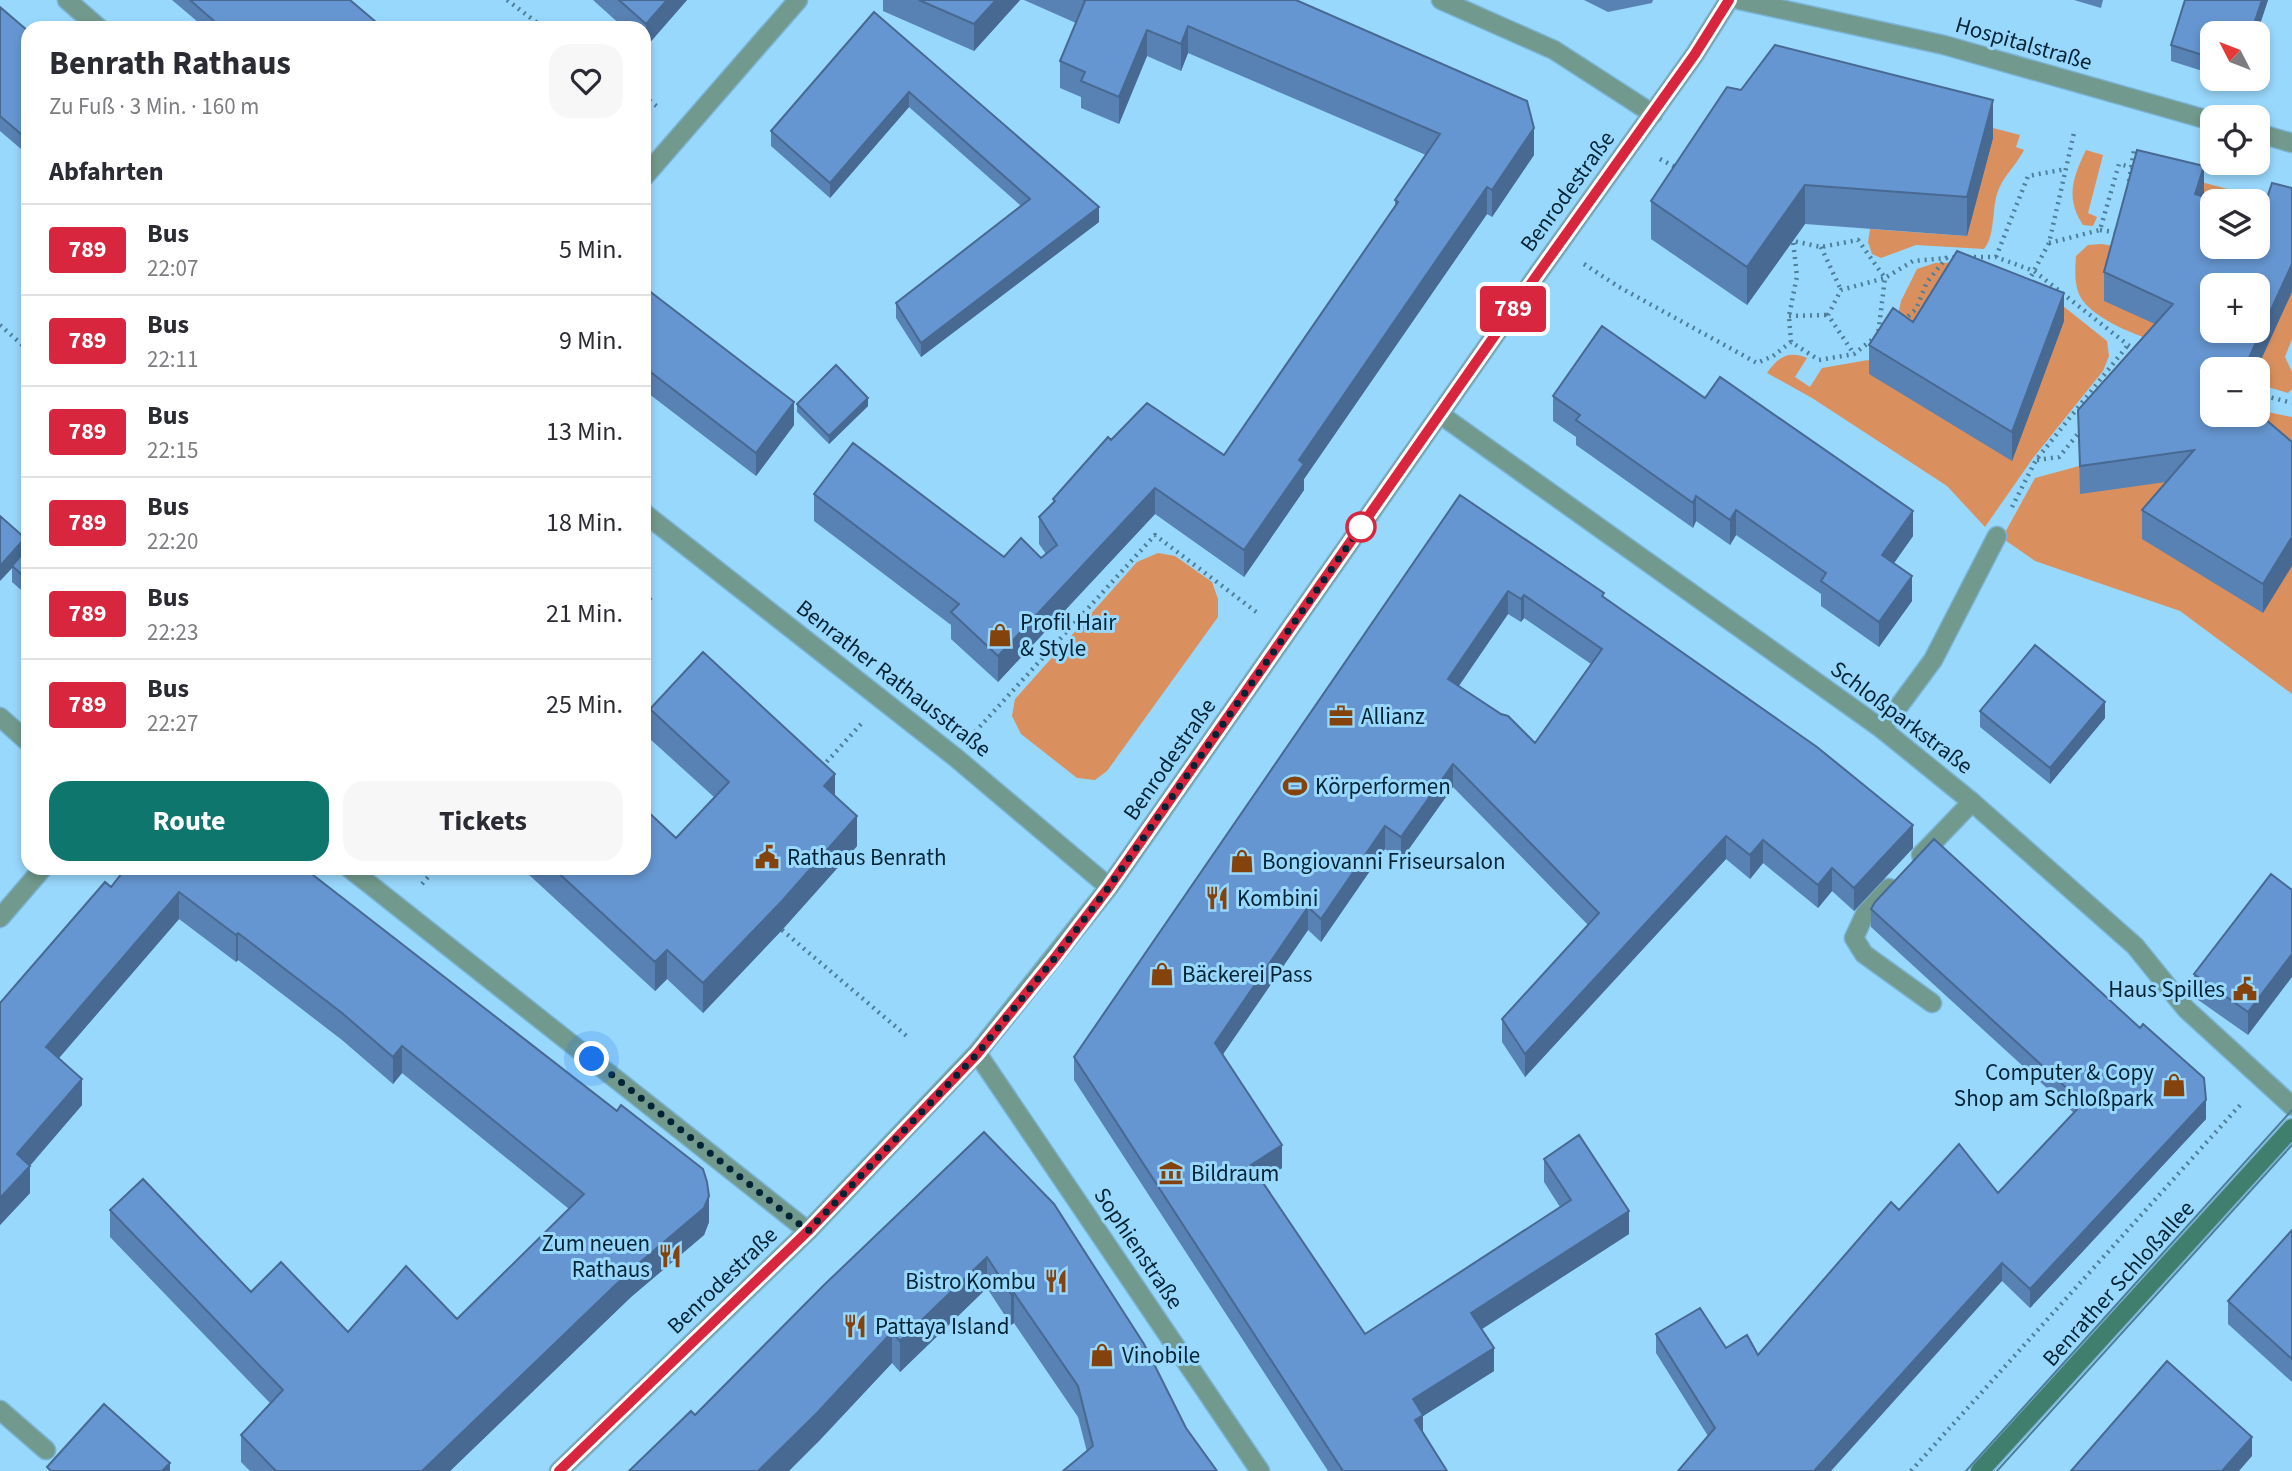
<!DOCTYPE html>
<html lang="de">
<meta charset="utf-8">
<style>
:root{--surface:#fff;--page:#f7f7f7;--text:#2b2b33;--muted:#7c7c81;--line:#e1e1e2;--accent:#0f766e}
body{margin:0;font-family:"Source Sans 3",sans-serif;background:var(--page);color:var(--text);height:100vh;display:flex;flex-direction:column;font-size:26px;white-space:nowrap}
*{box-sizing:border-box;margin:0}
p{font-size:23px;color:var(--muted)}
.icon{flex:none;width:38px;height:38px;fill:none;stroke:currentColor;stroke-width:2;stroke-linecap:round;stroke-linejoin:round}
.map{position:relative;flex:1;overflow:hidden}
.details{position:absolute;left:21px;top:21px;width:630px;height:854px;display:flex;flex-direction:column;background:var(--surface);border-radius:21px;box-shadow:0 4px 10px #0003}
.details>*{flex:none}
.badge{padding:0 14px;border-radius:5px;font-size:24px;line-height:46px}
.needle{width:46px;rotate:312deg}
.buttons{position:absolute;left:2200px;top:21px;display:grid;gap:14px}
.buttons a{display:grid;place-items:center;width:70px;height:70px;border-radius:14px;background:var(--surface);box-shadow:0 4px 10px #0003;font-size:35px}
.you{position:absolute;width:35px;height:35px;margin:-18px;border:5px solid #fff;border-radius:50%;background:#1a73e8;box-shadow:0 0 0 10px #1a73e833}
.map>.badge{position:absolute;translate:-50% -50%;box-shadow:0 0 0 4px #fff}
h2{padding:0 28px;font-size:26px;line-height:63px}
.round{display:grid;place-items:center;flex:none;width:74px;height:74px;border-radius:21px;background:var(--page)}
.head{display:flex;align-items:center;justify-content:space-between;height:119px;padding:0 28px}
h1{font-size:33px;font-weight:700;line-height:52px}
.button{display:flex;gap:14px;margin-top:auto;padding:14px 28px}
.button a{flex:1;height:80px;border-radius:21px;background:var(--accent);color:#fff;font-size:28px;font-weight:700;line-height:80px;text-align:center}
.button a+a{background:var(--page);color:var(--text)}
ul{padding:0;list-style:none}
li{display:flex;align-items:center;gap:21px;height:91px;padding:0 28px;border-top:2px solid var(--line)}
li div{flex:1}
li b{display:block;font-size:26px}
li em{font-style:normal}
li .badge{min-width:77px;font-weight:700;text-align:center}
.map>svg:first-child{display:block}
.green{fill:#da905e}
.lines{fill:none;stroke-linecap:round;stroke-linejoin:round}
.service-casing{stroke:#7ab4d5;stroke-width:21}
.minor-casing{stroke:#7ab4d5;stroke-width:21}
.secondary-casing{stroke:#7ab4d5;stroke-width:21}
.path{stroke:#4d7f9a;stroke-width:4.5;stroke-dasharray:2 5;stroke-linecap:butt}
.service{stroke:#72998d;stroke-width:18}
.minor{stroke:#72998d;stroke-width:18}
.secondary{stroke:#407e6d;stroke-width:18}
.tram{stroke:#4d7e99;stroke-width:2}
.wall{fill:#5881b4;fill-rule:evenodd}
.shaded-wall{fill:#476992}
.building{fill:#6696d1;stroke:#476992;stroke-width:2;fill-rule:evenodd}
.line-casing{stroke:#fff;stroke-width:16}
.line{stroke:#d7263d;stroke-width:10}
.walk{stroke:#002435;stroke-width:7;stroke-dasharray:0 12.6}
.stop-dot{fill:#fff;stroke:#d7263d;stroke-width:3.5}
.labels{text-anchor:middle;stroke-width:6;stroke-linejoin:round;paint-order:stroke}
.street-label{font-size:23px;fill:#002435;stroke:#99d8fd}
.poi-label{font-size:23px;fill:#002435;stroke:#99d8fd;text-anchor:start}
</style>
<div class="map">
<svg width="2292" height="1471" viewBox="0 0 2292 1471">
<rect width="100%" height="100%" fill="#99d8fd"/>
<path class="green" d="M1780,73L2020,135L2016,147L2024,150C2016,166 2002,177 1997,194C1992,210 1995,237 1984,249L1916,245L1881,258L1872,254L1868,242L1870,229L1967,236Z
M2086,150L2103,155L2088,213L2097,217L2093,226L2083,225C2065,198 2073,177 2086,150Z
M2141,166L2292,206V216L2258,208V201H2231L2137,178Z
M2102,244L2119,247L2253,369C2212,358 2104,335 2081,298C2074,286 2075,269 2076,256L2088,245Z
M1977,262L2009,271L2017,283L1913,351L1893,337L1901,301L1917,269L1935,263Z
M2292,291V339L2285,357L2292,372V389L2288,393L2258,384L2257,369Z
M2053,298L2107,341L2109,356L2103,371L2033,458L1985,527L1947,486L1812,398L1767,373C1778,357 1788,350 1807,358L1795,377L1810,387L1822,368L1868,360L1896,378Z
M2258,410L2292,417V470L2212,415H2258Z
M2172,434L2292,566V694L2180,611L2035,561L2002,538L2035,478L2079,466Z
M1158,553L1175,556L1212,582L1218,599V617L1107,771L1095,780L1077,778L1021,734L1012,716L1015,699L1137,562Z"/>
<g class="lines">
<g class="service-casing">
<path id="service" d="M1882,729L1933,660L1997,536
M1921,855L1972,802
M1889,888L1865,914L1854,938L1864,954L1932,1003
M0,1410L46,1450"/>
</g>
<g class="minor-casing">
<path id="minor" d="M67,0L99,28
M1441,0L1554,50L1653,114
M1739,0L1944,45L2212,121
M2258,133L2292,143
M644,177L798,0
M1441,415L1882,729L1972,802L2135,946L2186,1009L2292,1106
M644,513L955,757L1109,887
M0,717L28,742
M349,868L808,1231
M0,918L43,868
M977,1053L1260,1471
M559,1471L808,1231L977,1053L1109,887L1537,275L1695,54L1729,0"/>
</g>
<g class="secondary-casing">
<path id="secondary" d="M1980,1471L2292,1128"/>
</g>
<path class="path" d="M507,0L544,28
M644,96L660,109
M1660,159L1677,168
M2129,181L2134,150
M2100,230L2120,233
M2049,243L2100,230L2119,164L2131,167
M1821,247L1841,290
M1967,257H1996L2034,271L2128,345L2139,351
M1996,257L2028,176L2066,169
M1584,264L1619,287L1757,363L1773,356L1791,342L1819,360L1854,354L1878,335L1885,278L1913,261L1958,257
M2028,282L2049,243L2074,133
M1789,316L1828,315
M1903,321L1916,309L1927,282L1947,257
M0,325L28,350
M1791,342L1789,316L1797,276L1793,241L1821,247L1858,240L1885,278L1841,290L1828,315L1854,354
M2258,394L2292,403
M2037,460L2059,457L2082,429
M2012,507L2036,460L2128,345
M975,732L1155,535L1259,614
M822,767L861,724
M422,884L436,868
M782,930L909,1038
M1911,1471L2241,1104"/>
<use href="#service" class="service"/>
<use href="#minor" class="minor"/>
<use href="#secondary" class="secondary"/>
<path class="tram" d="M1966,1471L2292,1110
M1997,1471L2292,1145"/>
</g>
<path class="wall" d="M172,0H350L383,28H205Z
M593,0H687L646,47L644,46V28H624Z
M883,0H1020L974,51L883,11Z
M1024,0H1296L1534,155L1492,217L1487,214L1433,291L1304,479V490L1244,577L1155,514L998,682L951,639V625L814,521V494L1004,557L1041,558L1046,554L1039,544V517L1053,502V499L1111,440L1224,455L1395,207V200L1426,155L1188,53L1181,71L1147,56L1119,124L1081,108V97L1060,88V61L1076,23Z
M1584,0H1653L1652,3L1608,12Z
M2074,0H2103L2101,8Z
M2185,0H2268L2257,33H2212V74L2171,61V45Z
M0,7L28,31V155L0,131Z
M874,12L1099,222L921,357L896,318V303L1021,206L909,107L830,198L771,146V131Z
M2225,79H2242L2240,84Z
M1741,90L1993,138L1967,236L1805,224L1747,305L1651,239V201Z
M2204,194L2212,415L2292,442L2263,613L2142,539V510L2166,482L2080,494L2078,410L2155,324L2104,301V272Z
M644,295L794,425L756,476L644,390Z
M2064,321L2012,461L1869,374V345L1913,322Z
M1553,396L1705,398L1913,536L1894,563L1912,601L1879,647L1821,606V594L1736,535L1730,545L1696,521L1693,528L1576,445V437L1553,421Z
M797,404L868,406L829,444L797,412Z
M1460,495L1604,597L1913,848L1854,911L1832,891L1818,908L1763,863L1750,879L1726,859L1525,1077L1502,1042V1019L1588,925L1453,787L1401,860L1385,849L1321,942L1308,930L1223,1054L1282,1168L1262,1181L1365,1334L1560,1207L1544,1182V1159L1629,1234L1482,1329L1494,1371L1423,1416V1433L1447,1471H1328L1074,1080V1057ZM1508,614L1521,622L1524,618L1591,664L1535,743L1458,686Z
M28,547V596L12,582V568L0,581Z
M650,709L835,796L857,846L782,930L703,1013L667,979L655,991L527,873V868H644L676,838L714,797L650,739Z
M1980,711L2105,718L2050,784L1980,727Z
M304,868L709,1222L704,1235L631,1297L450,1471H250L241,1462V1435L270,1403L110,1237V1210L251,1292L348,1332L457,1319L569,1209L402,1073L393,1084L342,1040L238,960L236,962L179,919L59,1058L82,1105L30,1166V1193L0,1225V1003L111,887Z
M2271,874L2248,1035L2194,997V974Z
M1871,909L2206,1119L2030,1308L2002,1281L1708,1436L1656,1353V1334L1758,1355L1899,1210L1998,1193L2074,1113L1871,927Z
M984,1132L1186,1428L1087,1452L1078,1417L1014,1323L1011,1325L987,1288L900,1372L892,1363L817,1443L695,1415Z
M2292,1230V1382L2228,1324V1301Z"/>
<path class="shaded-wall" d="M667,0H687L646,47V24Z
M996,0H1020L974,51V24Z
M2262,0H2268L2257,33H2251Z
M1188,26V53L1181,71V44Z
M1147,30V56L1119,124V97Z
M909,92V107L830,198V183Z
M1993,100V138L1967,236V197Z
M1534,128V155L1492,217V190Z
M2204,166V194L2195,222V194Z
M1805,185V224L1747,305V267Z
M1487,187V214L1304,479V490L1244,577V550L1299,460Z
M1099,207V222L921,357V343Z
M2292,264V292L2257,369H2244Z
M2064,293V321L2012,461V432Z
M868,398V406L829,444V436Z
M794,402V425L756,476V453Z
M1155,488V514L998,682V656Z
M1696,496V521L1693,528V503Z
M1736,510V535L1730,545V520Z
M1913,511V536L1882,580V555Z
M2292,537V566L2263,613V584Z
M25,538V554L0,581V566Z
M1912,576V601L1879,647V622Z
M1508,591V614L1448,702V679Z
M1524,595V618L1521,622V599Z
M651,599V615L644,624V608Z
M2105,702V718L2050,784V768Z
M1453,764V787L1401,860V837Z
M835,774V803L824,786Z
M857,816V846L782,930L703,1013V983Z
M1913,825V848L1854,911V888Z
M1385,826V849L1321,942V919Z
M1726,836V859L1525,1077V1054Z
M1763,840V863L1750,879V855Z
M1832,868V891L1818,908V885Z
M179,892V919L46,1073V1047Z
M1308,907V930L1215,1066V1043Z
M238,933V960L236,962V935Z
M667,950V979L655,991V962Z
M2292,954V977L2248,1035V1012Z
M402,1046V1073L393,1084V1057Z
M82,1079V1105L17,1180V1154Z
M2206,1100V1119L2030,1308V1289Z
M1282,1145V1168L1251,1188V1165Z
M30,1166V1193L0,1225V1198Z
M709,1196V1222L704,1235L631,1297L450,1471H422Z
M1629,1211V1234L1471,1336V1313Z
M987,1257V1288L900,1372V1341Z
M2002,1263V1281L1831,1471H1814Z
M1014,1293V1323L1011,1325V1294Z
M892,1332V1363L817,1443L789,1471H758Z
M1494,1348V1371L1423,1416V1438L1415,1443L1413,1399Z
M2252,1437V1456L2239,1471H2222Z
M170,1463V1471H162Z"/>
<path class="building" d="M190,0H350L383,28H222Z
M619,0H667L646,24Z
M919,0H996L974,24Z
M1084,0H1296L1527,101L1534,128L1492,190L1487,187L1433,265L1299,460L1304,464L1244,550L1155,488L998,656L951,612L959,604L814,494L853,443L1004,557L1021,538L1041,558L1057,545L1039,517L1055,501L1053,499L1108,437L1111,440L1147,403L1224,455L1398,202L1395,200L1440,134L1188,26L1181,44L1147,30L1119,97L1081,81L1085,72L1060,61L1085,1Z
M2185,0H2262L2251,33H2212V58L2171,45Z
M0,7L28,31V140L0,116Z
M874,12L1099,207L921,343L896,303L1030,199L909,92L830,183L771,131Z
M1775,45L1993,100L1967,197L1805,185L1747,267L1651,201L1727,87L1741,90Z
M2137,150L2204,166L2195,194L2217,201H2212V247H2258V215L2261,216L2272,183L2292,188V264L2244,369H2212V415H2258V413L2292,442V537L2263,584L2142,510L2194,450L2080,466L2078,410L2173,304L2104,272ZM2212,285H2258V331H2212Z
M1957,251L2064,293L2012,432L1869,345L1893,308L1913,322Z
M648,290L794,402L756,453L644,367V295Z
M1602,326L1705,398L1720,377L1913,511L1882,555L1912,576L1879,622L1821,581L1826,573L1736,510L1730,520L1696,496L1693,503L1576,420L1580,415L1553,396Z
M836,365L868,398L829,436L797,404Z
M1460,495L1604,593L1602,596L1817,747L1913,825L1854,888L1832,868L1818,885L1763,840L1750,855L1726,836L1525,1054L1502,1019L1599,913L1453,764L1401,837L1385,826L1321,919L1308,907L1215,1043L1282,1145L1251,1165L1365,1334L1571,1200L1544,1159L1579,1135L1629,1211L1471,1313L1494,1348L1413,1399L1423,1415L1415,1420L1447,1471H1343L1074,1057ZM1508,591L1521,599L1524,595L1602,649L1535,743L1508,716L1501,714L1448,679Z
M0,516L25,538L0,566Z
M28,547V580L12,566Z
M644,594L651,599L644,608Z
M2035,645L2105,702L2050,768L1980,711Z
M703,652L835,774L824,786L857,816L782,901L703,983L667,950L655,962L553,868H644V808L676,838L729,782L650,709Z
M1934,839L2140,1028L2143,1024L2204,1078L2206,1100L2030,1289L2002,1263L1814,1471H1678L1715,1428L1656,1334L1700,1308L1726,1348L1747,1335L1758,1355L1891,1202L1899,1210L1959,1144L1998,1193L2083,1103L1871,909L1875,902Z
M126,868H304L617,1111L621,1105L703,1169L707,1182L709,1196L704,1208L631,1270L422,1471H276L241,1435L283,1390L110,1210L143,1179L251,1292L281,1262L348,1332L406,1266L457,1319L584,1194L402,1046L393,1057L342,1013L238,933L236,935L179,892L46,1047L82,1079L17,1154L30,1166L0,1198V1003L105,882L111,887Z
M2271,874L2292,890V954L2248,1012L2194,974Z
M984,1132L1054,1204L1144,1344L1186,1428L1217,1471H1063L1093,1446L1078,1386L1014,1293L1011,1294L987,1257L900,1341L892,1332L817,1413L758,1471H629L691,1411L695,1415L824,1285Z
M2292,1230V1359L2228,1301Z
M2167,1361L2252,1437L2222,1471H2071Z
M104,1404L170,1463L162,1471H51L47,1467Z"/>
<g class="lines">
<g class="line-casing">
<path id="line" d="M559,1471L808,1231L977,1054L1054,959L1109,887L1537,275L1695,54L1729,0"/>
</g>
<use href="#line" class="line"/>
<path class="walk" d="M592,1059L808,1231L977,1054L1054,959L1109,887L1361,527"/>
</g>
<defs>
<g id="shop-bare" transform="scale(1.89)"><path d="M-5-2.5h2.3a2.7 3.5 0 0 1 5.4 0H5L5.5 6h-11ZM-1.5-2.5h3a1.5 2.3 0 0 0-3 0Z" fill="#84430c" stroke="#99d8fd" stroke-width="2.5" paint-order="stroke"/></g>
<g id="office-bare" transform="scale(1.89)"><path d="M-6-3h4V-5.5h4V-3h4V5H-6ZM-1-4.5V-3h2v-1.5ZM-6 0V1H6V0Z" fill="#84430c" stroke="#99d8fd" stroke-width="2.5" paint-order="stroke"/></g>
<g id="stadium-bare" transform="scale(1.89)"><path d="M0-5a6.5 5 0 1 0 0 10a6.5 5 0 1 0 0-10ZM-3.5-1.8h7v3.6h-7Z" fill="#84430c" stroke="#99d8fd" stroke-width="2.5" paint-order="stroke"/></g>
<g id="civic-bare" transform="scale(1.89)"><path d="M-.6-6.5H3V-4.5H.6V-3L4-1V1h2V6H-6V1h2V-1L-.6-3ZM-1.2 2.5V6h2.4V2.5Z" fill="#84430c" stroke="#99d8fd" stroke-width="2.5" paint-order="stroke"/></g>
<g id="restaurant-bare" transform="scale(1.89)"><path d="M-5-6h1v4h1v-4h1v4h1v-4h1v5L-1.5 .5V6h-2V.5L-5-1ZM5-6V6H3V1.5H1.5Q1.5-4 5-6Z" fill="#84430c" stroke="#99d8fd" stroke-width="2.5" paint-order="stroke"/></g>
<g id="museum-bare" transform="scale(1.89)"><path d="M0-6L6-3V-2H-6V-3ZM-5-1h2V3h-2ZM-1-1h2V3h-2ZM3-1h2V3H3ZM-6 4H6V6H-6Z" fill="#84430c" stroke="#99d8fd" stroke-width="2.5" paint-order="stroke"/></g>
</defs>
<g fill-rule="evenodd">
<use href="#shop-bare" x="1000" y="635"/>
<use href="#office-bare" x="1341" y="716"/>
<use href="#stadium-bare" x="1295" y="786"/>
<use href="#civic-bare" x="767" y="857"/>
<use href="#shop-bare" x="1242" y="861"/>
<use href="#restaurant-bare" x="1217" y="898"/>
<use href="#shop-bare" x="1162" y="974"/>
<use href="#civic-bare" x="2245" y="989"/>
<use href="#shop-bare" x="2174" y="1085"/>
<use href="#museum-bare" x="1171" y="1173"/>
<use href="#restaurant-bare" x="670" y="1256"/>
<use href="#restaurant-bare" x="1056" y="1281"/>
<use href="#restaurant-bare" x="855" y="1326"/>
<use href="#shop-bare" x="1102" y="1355"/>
</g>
<circle class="stop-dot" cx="1361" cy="527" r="14"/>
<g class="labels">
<g class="street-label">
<text transform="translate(2024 43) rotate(16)" y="8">Hospitalstraße</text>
<text transform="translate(1567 191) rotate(-54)" y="8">Benrodestraße</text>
<text transform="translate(894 678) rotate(38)" y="8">Benrather Rathausstraße</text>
<text transform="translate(1902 717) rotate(37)" y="8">Schloßparkstraße</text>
<text transform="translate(1169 759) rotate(-55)" y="8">Benrodestraße</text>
<text transform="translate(1139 1248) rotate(56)" y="8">Sophienstraße</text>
<text transform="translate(722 1280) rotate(-44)" y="8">Benrodestraße</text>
<text transform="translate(2118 1283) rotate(-48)" y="8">Benrather Schloßallee</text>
</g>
<g class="poi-label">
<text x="1020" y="630">Profil Hair<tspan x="1020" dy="26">&amp; Style</tspan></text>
<text x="1361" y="724">Allianz</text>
<text x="1315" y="794">Körperformen</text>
<text x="787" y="865">Rathaus Benrath</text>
<text x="1262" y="869">Bongiovanni Friseursalon</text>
<text x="1237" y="906">Kombini</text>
<text x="1182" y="982">Bäckerei Pass</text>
<text x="2225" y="997" text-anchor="end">Haus Spilles</text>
<text x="2154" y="1080" text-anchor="end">Computer &amp; Copy<tspan x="2154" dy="26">Shop am Schloßpark</tspan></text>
<text x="1191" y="1181">Bildraum</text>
<text x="650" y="1251" text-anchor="end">Zum neuen<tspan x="650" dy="26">Rathaus</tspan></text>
<text x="1036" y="1289" text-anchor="end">Bistro Kombu</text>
<text x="875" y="1334">Pattaya Island</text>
<text x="1122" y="1363">Vinobile</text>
</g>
</g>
</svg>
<div class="buttons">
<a><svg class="needle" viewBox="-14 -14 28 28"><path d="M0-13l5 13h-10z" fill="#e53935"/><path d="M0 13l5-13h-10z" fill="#7c7c81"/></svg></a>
<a><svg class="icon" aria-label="locate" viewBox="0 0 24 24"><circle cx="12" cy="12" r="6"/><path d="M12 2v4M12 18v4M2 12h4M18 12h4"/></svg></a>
<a><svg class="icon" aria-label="layers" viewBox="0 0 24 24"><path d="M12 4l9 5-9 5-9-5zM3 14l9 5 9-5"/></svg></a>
<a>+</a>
<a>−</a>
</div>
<div class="you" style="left:592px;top:1059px"></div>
<b class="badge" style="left:1513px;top:309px;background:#d7263d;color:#fff">789</b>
<section class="details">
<div class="head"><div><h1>Benrath Rathaus</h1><p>Zu Fuß · 3 Min. · 160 m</p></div><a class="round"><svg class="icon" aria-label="heart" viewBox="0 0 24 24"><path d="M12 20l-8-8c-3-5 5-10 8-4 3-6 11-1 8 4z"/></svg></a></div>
<h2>Abfahrten</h2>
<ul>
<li><span class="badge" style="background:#d7263d;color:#fff">789</span><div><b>Bus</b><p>22:07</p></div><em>5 Min.</em></li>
<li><span class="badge" style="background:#d7263d;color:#fff">789</span><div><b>Bus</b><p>22:11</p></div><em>9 Min.</em></li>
<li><span class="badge" style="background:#d7263d;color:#fff">789</span><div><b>Bus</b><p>22:15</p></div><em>13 Min.</em></li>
<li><span class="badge" style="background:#d7263d;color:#fff">789</span><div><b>Bus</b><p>22:20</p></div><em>18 Min.</em></li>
<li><span class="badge" style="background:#d7263d;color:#fff">789</span><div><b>Bus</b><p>22:23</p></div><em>21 Min.</em></li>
<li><span class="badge" style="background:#d7263d;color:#fff">789</span><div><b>Bus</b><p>22:27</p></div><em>25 Min.</em></li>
</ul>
<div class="button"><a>Route</a><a>Tickets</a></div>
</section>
</div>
